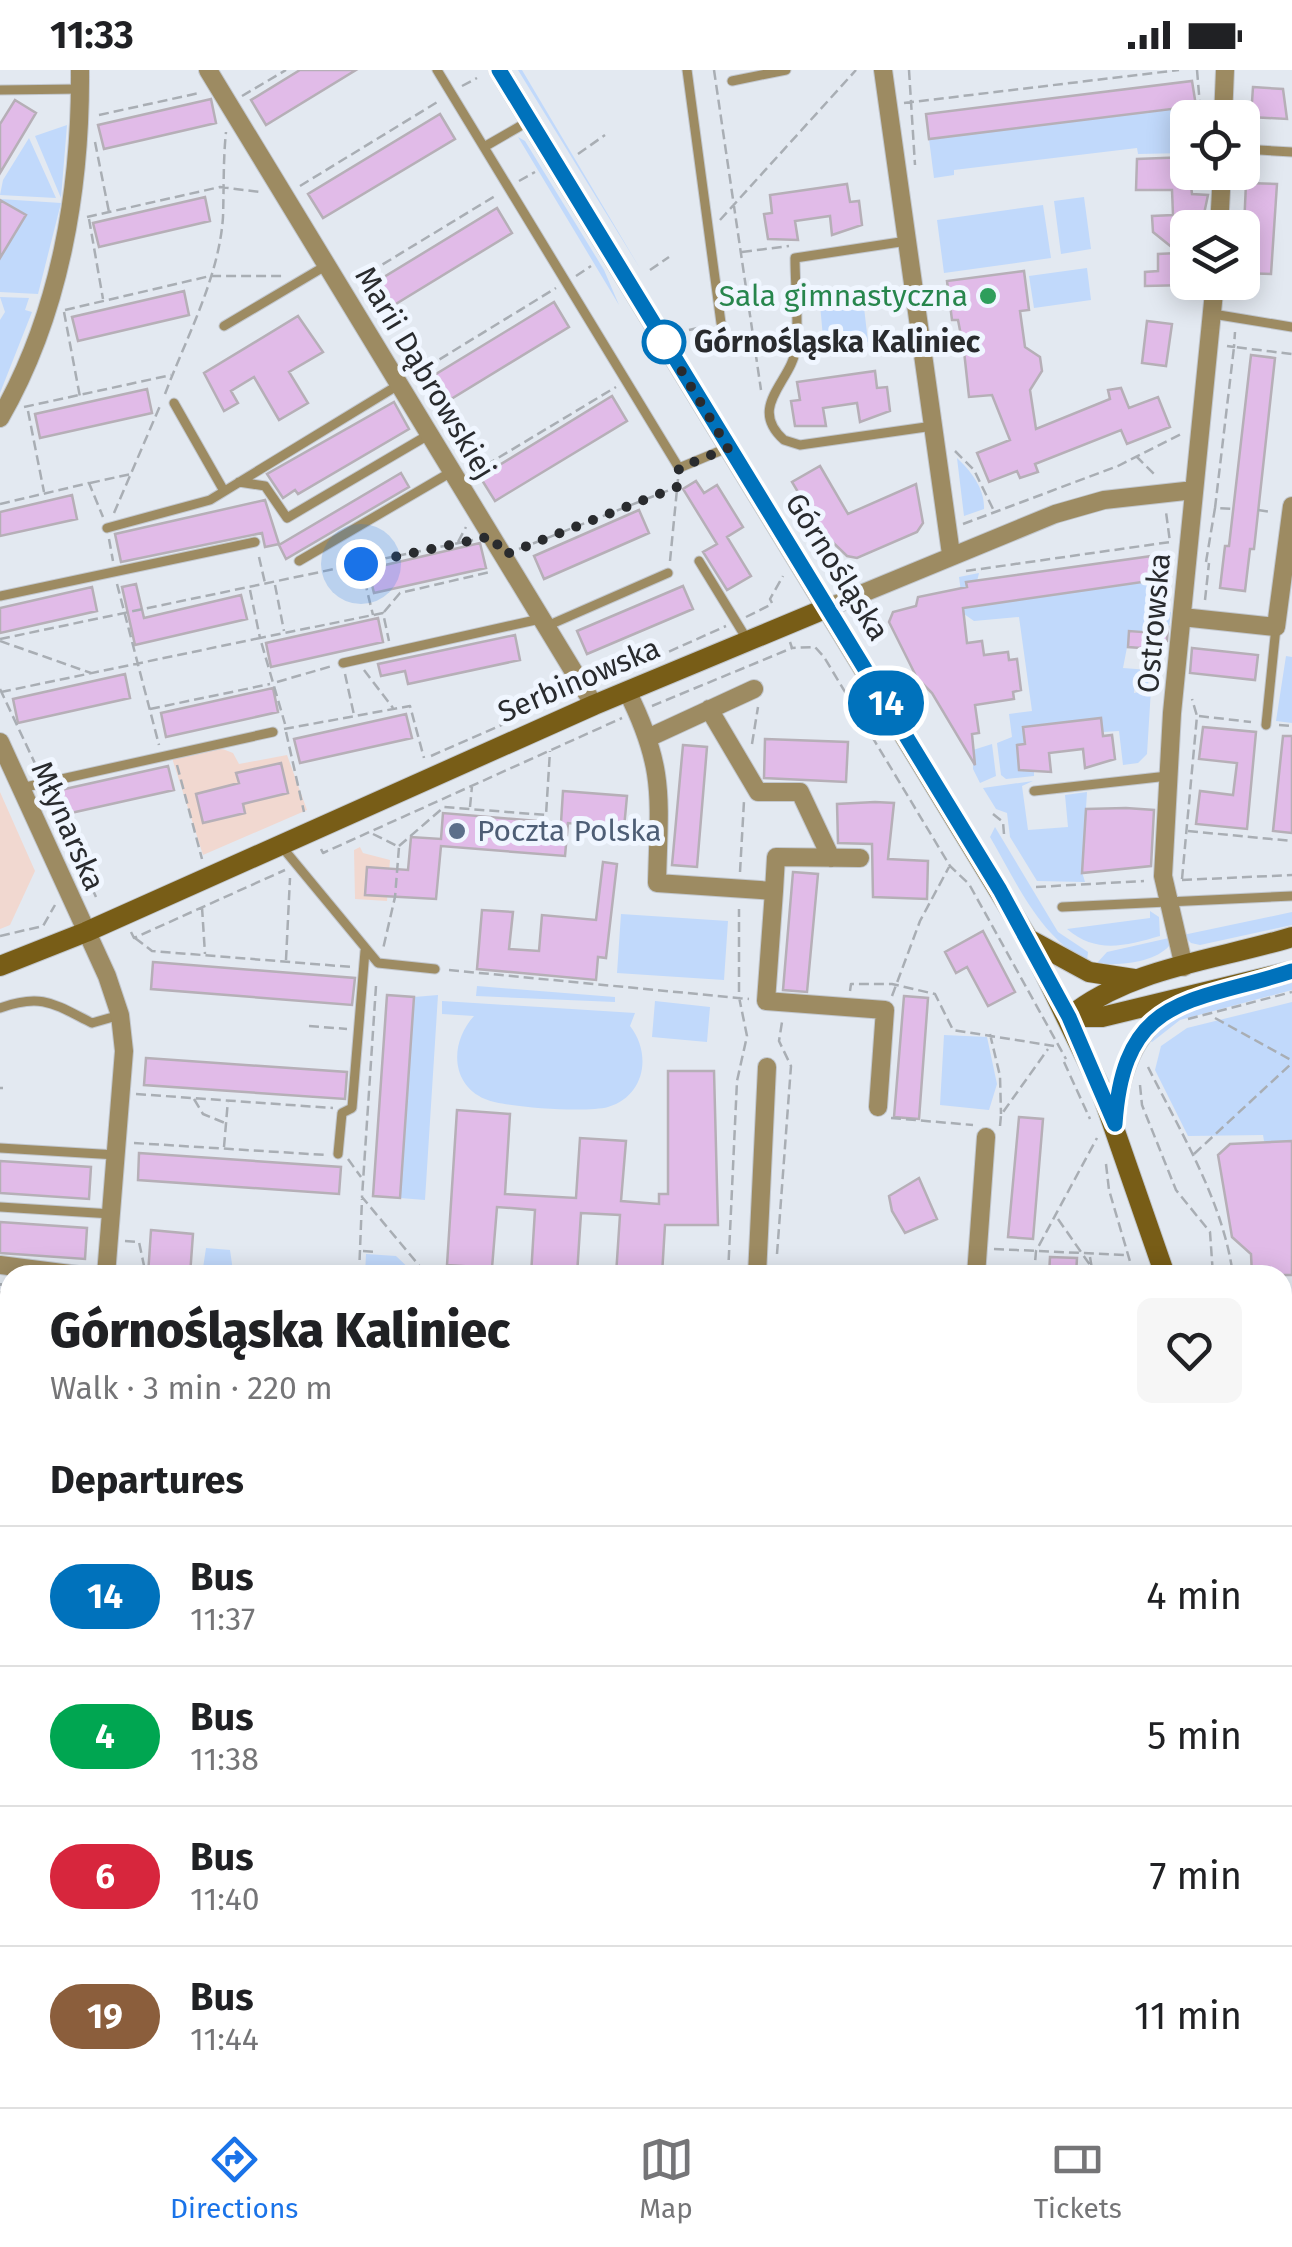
<!DOCTYPE html>
<meta charset="utf-8">
<style>
:root{--surface:#fff;--page:#f6f6f6;--text:#202124;--muted:#757577;--line:#e0e0e0;--accent:#1a73e8}
body{margin:0;font-family:"Fira Sans",sans-serif;background:var(--page);color:var(--text);height:100vh;display:flex;flex-direction:column;font-size:38px;white-space:nowrap}
*{box-sizing:border-box;margin:0}
p{font-size:32px;color:var(--muted)}
.icon{flex:none;width:55px;height:55px;fill:none;stroke:currentColor;stroke-width:2;stroke-linecap:round;stroke-linejoin:round}
.map{position:relative;flex:1;overflow:hidden}
.details{position:absolute;left:0px;top:1195px;width:1292px;height:842px;display:flex;flex-direction:column;background:var(--surface);border-radius:30px 30px 0 0;box-shadow:0 5px 25px #0003}
.details>*{flex:none}
.badge{padding:0 20px;border-radius:32px;font-size:35px;line-height:65px}
.fabs{position:absolute;left:1170px;top:30px;display:grid;gap:20px}
.fabs a{display:grid;place-items:center;width:90px;height:90px;border-radius:15px;background:var(--surface);box-shadow:0 5px 25px #0003;font-size:50px}
.you{position:absolute;width:50px;height:50px;margin:-25px;border:8px solid #fff;border-radius:50%;background:#1a73e8;box-shadow:0 0 0 15px #1a73e833}
.map>.badge{position:absolute;translate:-50% -50%;box-shadow:0 0 0 5px #fff}
h2{padding:0 50px;font-size:38px;line-height:90px}
.round{display:grid;place-items:center;flex:none;width:105px;height:105px;border-radius:15px;background:var(--page)}
.headline{display:flex;align-items:center;justify-content:space-between;height:170px;padding:0 50px}
h1{font-size:48px;font-weight:800;line-height:75px}
ul{padding:0;list-style:none}
li{display:flex;align-items:center;gap:30px;height:140px;padding:0 50px;border-top:2px solid var(--line)}
li div{flex:1}
li b{display:block;font-size:38px}
li em{font-style:normal}
li .badge{min-width:110px;font-weight:700;text-align:center}
.status{display:flex;justify-content:space-between;align-items:center;height:70px;padding:0 50px;background:var(--surface);direction:ltr}
.status svg{height:28px;fill:currentColor}
.tabs{display:flex;justify-content:space-around;align-items:center;height:140px;border-top:2px solid var(--line);background:var(--surface);font-size:28px;color:var(--muted)}
.tabs a{display:grid;justify-items:center;gap:5px}
.tabs .active{color:var(--accent)}
.map>svg:first-child{display:block}
.commercial{fill:#f1d8d0}
.green{fill:#c1d9fb}
.building{fill:#e1bbe8;stroke:#b6afb7;stroke-width:2.5}
.lines{fill:none;stroke-linecap:round;stroke-linejoin:round}
.lane-casing{stroke:#c2c7ce;stroke-width:11}
.street-casing{stroke:#c2c7ce;stroke-width:20}
.secondary-casing{stroke:#c2c7ce;stroke-width:22}
.path{stroke:#a9aeb4;stroke-width:2.5;stroke-dasharray:10 5;stroke-linecap:butt}
.lane{stroke:#9d8b62;stroke-width:9}
.street{stroke:#9d8b62;stroke-width:18}
.secondary{stroke:#785d17;stroke-width:20}
.line-casing{stroke:#fff;stroke-width:22}
.line{stroke:#0072bc;stroke-width:15}
.walk{stroke:#292b2e;stroke-width:10;stroke-dasharray:0 18}
.leisure-dot{fill:#2e9e5b;stroke:#f0f6ff;stroke-width:4}
.stop-dot{fill:#fff;stroke:#0072bc;stroke-width:5}
.service-dot{fill:#5c6f8a;stroke:#f0f6ff;stroke-width:4}
.labels{text-anchor:middle;stroke-width:10;stroke-linejoin:round;paint-order:stroke}
.leisure-label{font-size:30px;fill:#27864d;stroke:#f0f6ff;text-anchor:end}
.stop-label{font-size:30px;font-weight:bold;fill:#292b2e;stroke:#f0f6ff;text-anchor:start}
.street-label{font-size:30px;fill:#292b2e;stroke:#f0f6ff}
.service-label{font-size:30px;fill:#4e5e75;stroke:#f0f6ff;text-anchor:start}
</style>
<div class="status"><b>11:33</b><svg viewBox="0 0 49 12"><path d="M0 12V9h3v3zM5 12V6h3v6zM10 12V3h3v9zM15 12V0h3v12zM26 1h20v11H26zM47 4h2v5h-2z"/></svg></div>
<div class="map">
<svg width="1292" height="2037" viewBox="0 0 1292 2037">
<rect width="100%" height="100%" fill="#e3e9f1"/>
<path class="commercial" d="M220,678L233,683L239,694L287,685L307,740L203,785L172,688Z
M0,722L35,801L10,855L0,859Z
M360,777L363,783L390,790L387,831L355,829L354,780Z
M1282,1566H1292V1771L1283,1710Z
M10,1783V2011L0,1985V1797Z
M35,2028H319L321,2037H46Z
M335,2028H546L548,2037H337Z"/>
<path class="green" d="M518,0H522L641,200Z
M1196,36L1197,47L1188,48L1187,83L1138,84L1137,78L954,100V105L934,108L929,69Z
M67,55L61,128L35,66Z
M518,67L525,71L604,200L619,235Z
M29,68L56,128L0,125L3,110Z
M1084,127L1091,179L1061,184L1054,131Z
M0,129L61,133L38,224L0,222V189L26,145L5,133L0,141Z
M1043,135L1051,188L944,203L937,150Z
M1087,198L1091,230L1034,238L1029,206Z
M862,220L868,272L824,279L819,223Z
M0,227L29,228L25,240L32,242L0,323V250L5,242Z
M957,388C971,401 985,419 984,439L964,446Z
M979,503L971,537L1170,508L1163,545L1171,542L1169,557L1156,556L1155,563L1130,562L1123,598L1149,600L1148,616L1135,612L1134,623L1151,619L1147,684L1138,693L1123,695L1119,661L1103,662L1100,648L1024,657L1029,674L1017,676L1019,699L1034,698V706L1006,709L1001,705L997,673L1012,667L1009,644L1032,641L1019,547L974,551L964,544L959,507Z
M1286,586L1292,587V653L1276,651Z
M992,674L996,706L980,713L973,699V680Z
M1033,711L1022,716L1028,760L1068,757L1065,725L1087,722L1082,802L1085,812L1037,811L1010,767L1007,743L996,739L983,718Z
M995,757L1058,862L1088,882L1087,891C1039,866 1017,813 990,767Z
M1150,841L1159,847L1160,866C1125,876 1096,884 1067,859L1150,848Z
M1292,842V855L1200,875L1191,873L1183,865Z
M621,844L728,851L724,910L617,903Z
M1169,868V876C1154,893 1118,896 1097,893L1107,882Z
M1292,913V920L1180,950L1152,972L1145,967L1176,943Z
M477,916L615,927V932L476,926Z
M438,925L425,1130L400,1128L414,927Z
M442,931L635,943L630,956C652,984 645,1026 608,1037C587,1043 506,1038 485,1029C450,1014 450,972 474,946L442,944Z
M655,931L710,937L707,972L652,967Z
M1292,932V1071H1264L1263,1065L1188,1066L1155,1000L1161,976L1187,958Z
M944,965L987,967L997,1014L989,1040L940,1035Z
M206,1178L230,1180L233,1201L252,1205H202Z
M366,1184L396,1186L416,1205H365Z
M9,1220H10V1528L0,1524V1263L3,1226Z
M0,1529L10,1535V1615L0,1599Z
M0,1919L10,1967V2013L0,2006Z"/>
<path class="building" d="M300,0H356L266,55L251,30Z
M1192,11L1196,36L929,69L926,44Z
M1253,17L1283,19L1287,49L1251,47Z
M211,29L216,53L104,79L98,55Z
M15,30L36,43L0,103V54Z
M440,44L455,69L323,148L308,124Z
M1188,87L1192,124L1208,125L1201,158H1188V215L1145,216V202L1158,201V184L1179,183L1153,162L1152,146L1173,145L1172,120H1136L1137,89Z
M1246,113L1277,114L1271,204L1242,203Z
M847,114L850,132L859,131L862,155L832,165L830,146L795,151L798,170L768,169L764,144L772,143L770,125Z
M205,127L210,151L99,177L93,153Z
M0,130L26,145L0,188Z
M497,138L512,163L381,243L366,218Z
M1024,201L1029,240L1020,241L1025,277L1040,287L1042,301L1030,320L1036,359L1110,329L1108,320L1121,318L1129,338L1158,327L1170,357L1127,374L1121,360L1035,394L1038,402L1020,408L1017,401L989,412L977,383L1010,370L992,325L969,327L964,281L958,250H952L947,211Z
M184,221L189,245L78,271L72,247Z
M554,232L569,257L438,337L423,312Z
M298,246L323,282L289,302L308,333L279,350L254,307L231,321L238,333L224,341L204,303Z
M1147,251L1172,254L1166,296L1142,293Z
M1251,285L1275,288L1254,479H1250L1245,521L1220,518L1225,476H1229Z
M875,301L877,318L887,317L890,341L860,352L857,333L823,338L826,356H795L791,331L800,330L797,312Z
M147,319L152,343L40,368L35,344Z
M612,326L627,351L495,431L480,407Z
M394,332L409,359L298,424L295,420L283,428L267,404Z
M820,396L848,444L916,414L923,453L917,462L857,488L847,486L821,461L792,412Z
M401,403L409,417L286,489L279,475Z
M696,411L704,423L717,415L743,457L727,467L751,506L727,520L703,482L717,474L683,419Z
M72,425L77,449L0,466V442Z
M265,430L279,474L265,477L262,463L121,492L115,464Z
M639,440L649,463L544,509L534,486Z
M480,473L486,498L374,523L368,499Z
M1166,484L1170,508L963,538L967,573L982,571L984,585L1008,582L1009,590L1017,589L1021,620L1013,622L1014,629L975,635L979,663L972,664L975,695L932,623L917,608L889,552L893,542L916,536L918,527L967,517L966,512Z
M136,514L144,548L241,525L247,549L135,575L122,517Z
M683,516L693,539L587,584L577,561Z
M92,517L97,541L0,563V538Z
M378,548L383,572L271,597L266,573Z
M1155,556L1168,557L1167,571L1154,570V579L1128,577L1129,561L1155,563Z
M515,565L520,590L408,614L405,601L381,606L378,594Z
M1192,578L1258,585L1255,610L1190,603Z
M125,604L130,628L18,653L13,629Z
M273,618L278,642L166,667L161,643Z
M406,644L412,668L300,693L294,669Z
M1101,648L1103,666L1112,665L1115,689L1085,698L1083,679L1049,683L1051,702L1019,700L1017,675L1025,674L1023,657Z
M1203,657L1256,662L1247,759L1196,754L1200,721L1233,725L1237,693L1199,689Z
M1283,666H1292V763L1273,761Z
M765,669L848,672L846,712L764,708Z
M683,675L707,677L697,797L672,795Z
M281,693L288,723L243,734L245,743L203,753L196,724L239,713L236,703Z
M168,696L174,720L62,745L56,721Z
M563,721L627,726L624,758L568,753L565,786L441,776L436,829L365,825L367,797L408,800L411,767L441,769L443,743L561,753Z
M875,732L894,733L888,789L928,791L927,829L873,827L872,774L838,773L837,734Z
M1126,738L1154,740L1151,796L1082,803L1086,739Z
M603,792L617,794L606,888L598,887L596,910L477,899L482,840L513,842L509,879L539,881L542,845L596,850Z
M793,802L818,804L807,922L783,920Z
M983,861L1015,922L988,936L967,897L956,903L945,882Z
M153,892L355,908L352,935L151,919Z
M387,925L414,927L400,1128L373,1126Z
M904,926L928,928L919,1049L894,1047Z
M146,988L347,1002L345,1029L144,1015Z
M668,1001H714L718,1155H665L662,1205H616L620,1145L581,1143L577,1205H531L535,1140L497,1137L492,1198L447,1195L457,1040L510,1044L505,1124L576,1128L580,1068L626,1071L621,1131L659,1134V1124H668Z
M1019,1047L1043,1049L1033,1169L1008,1167Z
M1292,1071V1205H1252L1251,1184L1232,1167L1218,1085L1230,1074Z
M139,1083L341,1097L339,1124L138,1110Z
M0,1091L91,1097L89,1129L0,1123Z
M919,1108L937,1149L905,1163L892,1141L889,1126Z
M0,1152L87,1158L85,1189L0,1183Z
M151,1160L193,1164L190,1205H148Z
M1050,1187L1077,1188L1076,1205H1049Z"/>
<g class="lines">
<g class="lane-casing">
<path id="lane" d="M437,0L679,398L727,378
M687,0L721,253
M732,11L786,0
M0,20L80,19
M484,77L529,51
M1242,79L1292,82
M907,171L795,188C795,217 799,248 796,277C793,311 746,336 784,370L800,375L933,356
M1213,244L1292,257
M224,256L327,195
M174,333L224,421
M239,412L265,416L287,448L430,364
M107,458L210,430L400,314
M299,491L453,401
M699,491L748,571
M0,526L255,472
M547,556L668,503
M343,593L540,549
M1266,655L1276,557
M21,718L273,662
M1034,721L1168,706
M282,777L378,893L435,899
M1062,837L1292,826
M0,938C42,923 54,934 92,953L120,945
M0,1078L117,1085
M338,1084L342,1043L352,1038L365,881
M0,1137L112,1144
M32,2028L33,2037
M120,2028L134,2037
M3,2037L10,2027"/>
</g>
<g class="street-casing">
<path id="street" d="M208,0L594,635
M883,0L951,484
M1223,48L1225,0
M1219,158L1222,102
M0,348C60,244 81,119 80,0
M827,538L1055,444L1104,430L1194,420
M1182,547L1276,557L1292,436
M627,621C666,699 659,728 657,813L774,821L766,931L885,940L878,1037
M709,639L758,722H800L831,788
M650,667L754,619
M0,672L107,906L120,945L124,981L106,1205
M774,821L776,787L860,788
M1184,897L1163,806L1172,643L1215,212
M0,1195L78,1205
M757,1205L767,997
M976,1205L986,1067
M1282,1508L1292,1510
M1282,1540H1292
M703,2028L705,2037"/>
</g>
<g class="secondary-casing">
<path id="secondary" d="M499,0L1027,867L1099,1015L1165,1205
M1032,871L1089,902L1134,909
M0,896L86,862L594,635L827,538
M1069,947C1131,897 1218,890 1292,867
M1069,947H1102L1292,901
M1115,1052C1118,1005 1132,962 1173,936
M0,1675L10,1678
M0,1736L10,1730
M1282,1921L1292,1982"/>
</g>
<path class="path" d="M714,0L761,320
M909,0L915,95
M1197,0L1201,48
M462,16L477,8
M242,26L286,0
M904,33L1179,0
M99,45L199,23
M95,72L109,142
M578,84L605,65
M519,111L535,102
M300,116L439,31
M87,147L220,117L260,122
M89,149L103,229
M720,150L856,0
M742,182L789,176
M650,200L669,187
M576,206L591,196
M357,210L495,126
M65,240L210,206H283
M64,242L80,327
M689,260L707,256
M1227,276L1234,277L1235,262
M414,305L556,218
M165,324C186,268 219,208 223,147C224,119 223,91 226,62
M24,337L171,305
M28,341L44,422
M955,381L974,400L994,441
M1136,386L1157,407
M473,403L616,317
M90,413L131,404
M0,434L89,413L103,447
M1215,438L1234,277L1292,284
M1258,440L1272,442
M114,443L160,336
M963,454L1118,396L1181,364
M109,469L113,491
M458,472L466,457
M519,479L677,417
M259,487L265,513
M670,491L678,409
M1206,492L1215,438L1233,439
M361,496L373,545
M966,501L1170,472L1166,442
M117,514L159,675
M275,515L284,561
M250,520L260,568L383,543L389,571
M1205,530L1209,493
M772,533L770,529L783,506
M384,542L400,523L490,502
M746,547L772,534
M0,569L473,470
M0,571L91,603
M790,572L792,578L815,577L824,587L950,796L969,814L1066,989
M364,600L393,638
M628,600L726,556
M345,604L354,645
M277,612L332,596
M0,619L39,702
M1,622L260,568L285,654
M652,636L792,578
M150,639L270,614
M1199,646L1251,652
M1279,655L1292,656
M284,659L410,636L424,688
M286,662L304,742
M752,674L758,637
M431,686L515,649
M177,695L202,789
M49,723L96,827
M470,737L472,716
M993,744L1003,752L1004,764
M1188,761L1292,771
M373,764L399,777L395,827L383,879
M399,776L444,737L546,745L550,681
M321,779L323,783L622,648
M740,802L744,731
M1182,809L1197,646L1192,629
M1182,810L1292,805
M1036,817L1144,811
M202,837L205,884
M131,862L134,868L285,800
M0,866L43,856L55,835
M135,868L152,881L352,897
M286,890L290,808
M449,900L749,929
M376,916L362,1127L427,1205
M850,921L851,914H892L935,924L953,960L1054,976
M892,926L920,851L949,797
M1215,948L1291,990
M1188,949L1292,922
M309,956L347,959
M990,964L1000,1006L1001,1044
M1064,992L1090,1049
M1148,997C1181,1063 1223,1131 1233,1205
M1140,1015L1142,1035L1176,1120L1210,1162L1213,1205
M0,1018H3
M136,1024L333,1038
M194,1029L203,1044L225,1053
M891,1048L973,1055
M1000,1056L1001,1045L1048,979
M134,1073L326,1085
M224,1077L228,1030
M1194,1084L1292,993
M348,1089L361,1107
M1106,1094L1109,1120L1134,1205
M1058,1149L1097,1205
M125,1171L139,1172L146,1205
M994,1179L1126,1185
M363,1181L377,1182
M777,1184L791,996L779,971L782,952
M1090,1187L1093,1205
M359,1205L362,1129
M728,1205L737,1011L747,966L739,927V839
M1034,1205L1036,1181L1097,1068
M0,1231L1,1213
M1282,1472L1292,1478
M1282,1481L1292,1487
M0,1526L10,1530
M0,1553L10,1554
M0,1603L10,1619
M0,1641L10,1648
M1282,1735L1292,1820
M0,1770L10,1755
M1276,2028L1278,2037"/>
<use href="#lane" class="lane"/>
<use href="#street" class="street"/>
<use href="#secondary" class="secondary"/>
</g>
<g class="lines">
<g class="line-casing">
<path id="line" d="M499,0L1000,820L1069,947L1115,1054C1124,923 1191,934 1292,901"/>
</g>
<use href="#line" class="line"/>
<path class="walk" d="M361,494L492,466L504,485L677,417L679,398L728,378L664,272"/>
</g>
<circle class="leisure-dot" cx="988" cy="226" r="10"/>
<circle class="stop-dot" cx="664" cy="272" r="20"/>
<circle class="service-dot" cx="457" cy="761" r="10"/>
<g class="labels">
<g class="leisure-label">
<text x="968" y="236">Sala gimnastyczna</text>
</g>
<g class="stop-label">
<text x="694" y="282">Górnośląska Kaliniec</text>
</g>
<g class="street-label">
<text transform="translate(425 303) rotate(59)" y="10">Marii Dąbrowskiej</text>
<text transform="translate(837 497) rotate(58)" y="10">Górnośląska</text>
<text transform="translate(1154 553) rotate(-85)" y="10">Ostrowska</text>
<text transform="translate(579 610) rotate(-23)" y="10">Serbinowska</text>
<text transform="translate(68 756) rotate(66)" y="10">Młynarska</text>
</g>
<g class="service-label">
<text x="477" y="771">Poczta Polska</text>
</g>
</g>
</svg>
<div class="fabs">
<a><svg class="icon" aria-label="locate" viewBox="0 0 24 24"><circle cx="12" cy="12" r="6"/><path d="M12 2v4M12 18v4M2 12h4M18 12h4"/></svg></a>
<a><svg class="icon" aria-label="layers" viewBox="0 0 24 24"><path d="M12 4l9 5-9 5-9-5zM3 14l9 5 9-5"/></svg></a>
</div>
<div class="you" style="left:361px;top:494px"></div>
<b class="badge" style="left:886px;top:633px;background:#0072bc;color:#fff">14</b>
<section class="details">
<div class="headline"><div><h1>Górnośląska Kaliniec</h1><p>Walk · 3 min · 220 m</p></div><a class="round"><svg class="icon" aria-label="heart" viewBox="0 0 24 24"><path d="M12 20l-8-8c-3-5 5-10 8-4 3-6 11-1 8 4z"/></svg></a></div>
<h2>Departures</h2>
<ul>
<li><span class="badge" style="background:#0072bc;color:#fff">14</span><div><b>Bus</b><p>11:37</p></div><em>4 min</em></li>
<li><span class="badge" style="background:#00a651;color:#fff">4</span><div><b>Bus</b><p>11:38</p></div><em>5 min</em></li>
<li><span class="badge" style="background:#d7263d;color:#fff">6</span><div><b>Bus</b><p>11:40</p></div><em>7 min</em></li>
<li><span class="badge" style="background:#8b5e3c;color:#fff">19</span><div><b>Bus</b><p>11:44</p></div><em>11 min</em></li>
</ul>
</section>
</div>
<nav class="tabs">
<a class="active"><svg class="icon" aria-label="directions" viewBox="0 0 24 24"><path d="M12 3l9 9-9 9-9-9zM9 14v-3h6M13 9l2 2-2 2"/></svg>Directions</a>
<a><svg class="icon" aria-label="map" viewBox="0 0 24 24"><path d="M3 6l6-2 6 2 6-2v14l-6 2-6-2-6 2zM9 4v14M15 6v14"/></svg>Map</a>
<a><svg class="icon" aria-label="tickets" viewBox="0 0 24 24"><path d="M3 7h18v10H3zM15 7v10"/></svg>Tickets</a>
</nav>
